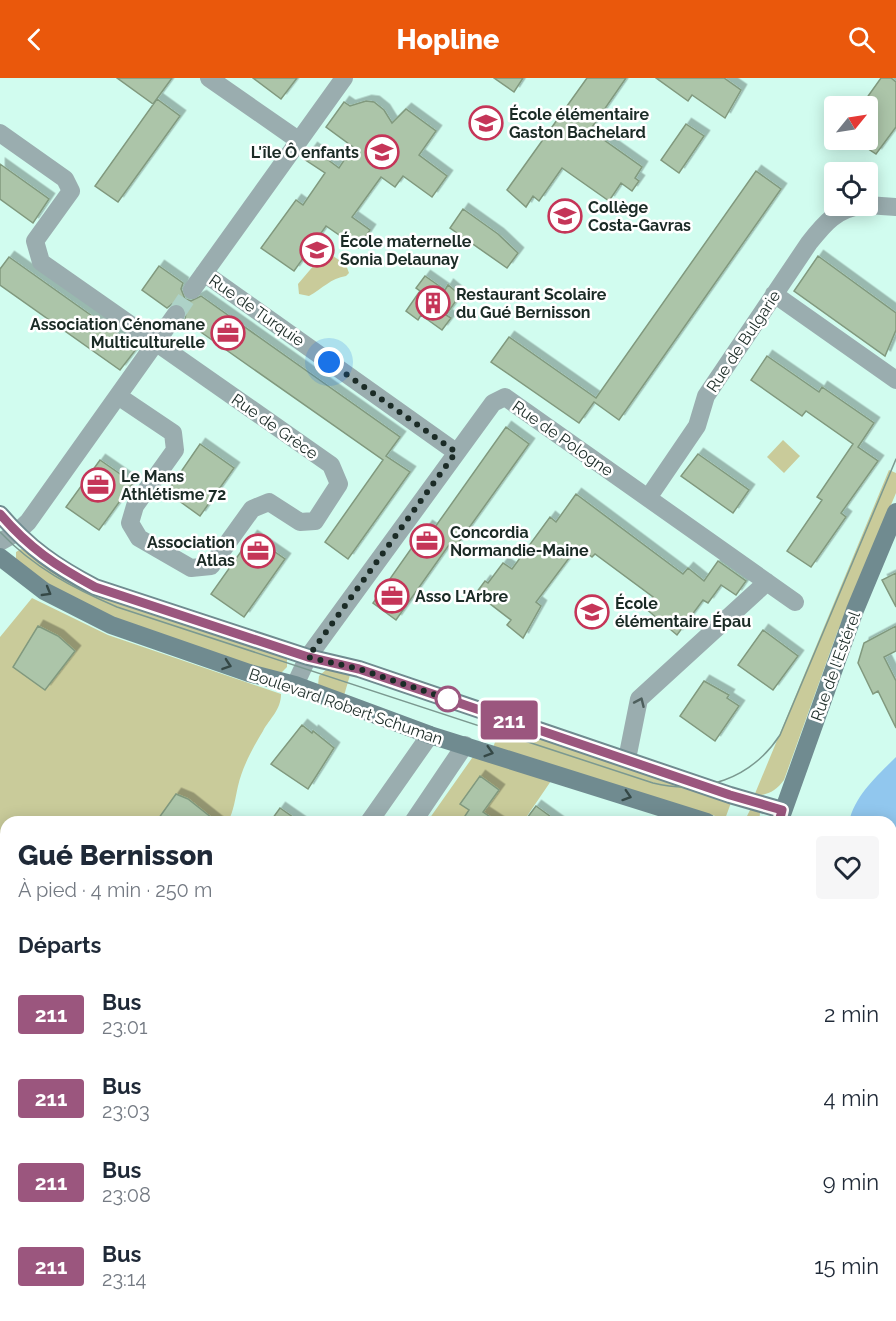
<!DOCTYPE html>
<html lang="fr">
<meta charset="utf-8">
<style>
:root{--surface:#fff;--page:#f6f6f7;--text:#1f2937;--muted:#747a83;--accent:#ea580c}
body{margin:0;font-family:Raleway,sans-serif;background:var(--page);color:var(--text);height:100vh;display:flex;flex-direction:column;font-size:22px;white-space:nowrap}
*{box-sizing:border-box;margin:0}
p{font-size:20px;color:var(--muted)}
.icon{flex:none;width:33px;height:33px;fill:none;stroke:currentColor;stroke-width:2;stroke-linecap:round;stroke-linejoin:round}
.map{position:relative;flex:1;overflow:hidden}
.sheet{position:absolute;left:0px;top:738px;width:897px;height:506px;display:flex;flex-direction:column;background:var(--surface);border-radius:18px 18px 0 0;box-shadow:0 3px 15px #0003}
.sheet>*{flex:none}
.badge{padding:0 12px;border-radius:4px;font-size:21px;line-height:39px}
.needle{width:39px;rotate:60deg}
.controls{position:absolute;left:824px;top:18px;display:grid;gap:12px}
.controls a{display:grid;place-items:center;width:54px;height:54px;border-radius:6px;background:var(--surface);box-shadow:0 3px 15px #0003;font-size:30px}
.you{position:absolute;width:30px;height:30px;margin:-15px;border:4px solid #fff;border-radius:50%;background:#1a73e8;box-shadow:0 0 0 9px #1a73e833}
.map>.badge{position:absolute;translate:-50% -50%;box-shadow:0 0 0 3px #fff}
h2{padding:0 18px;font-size:22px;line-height:54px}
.round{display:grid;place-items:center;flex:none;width:63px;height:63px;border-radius:6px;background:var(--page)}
.overview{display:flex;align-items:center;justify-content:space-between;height:102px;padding:0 18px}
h1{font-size:28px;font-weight:800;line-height:45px}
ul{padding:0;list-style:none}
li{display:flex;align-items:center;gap:18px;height:84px;padding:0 18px}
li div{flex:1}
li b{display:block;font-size:22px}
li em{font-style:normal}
li .badge{min-width:66px;font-weight:700;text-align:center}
header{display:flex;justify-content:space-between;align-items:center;height:78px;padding:0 18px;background:var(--accent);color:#fff;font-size:27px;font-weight:800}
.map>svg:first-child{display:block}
.green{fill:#c9cb9a}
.forest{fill:#bdbf83}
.water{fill:#91c7ee}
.building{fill:#acc5a9;stroke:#81997e;stroke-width:1.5;filter:url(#shadow)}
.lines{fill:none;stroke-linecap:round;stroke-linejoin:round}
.street-tunnel{stroke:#add2c7;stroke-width:18;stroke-dasharray:18 9;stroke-linecap:butt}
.street{stroke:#9aadaf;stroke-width:18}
.secondary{stroke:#708b90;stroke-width:18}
.tram{stroke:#7b9990;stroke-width:1.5}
.oneway{stroke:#354846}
.oneway2{stroke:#4e5f5d}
.line-casing{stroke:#fff;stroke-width:14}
.line{stroke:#9b567e;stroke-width:9}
.walk{stroke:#1b2b26;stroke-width:6;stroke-dasharray:0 10.8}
.stop-dot{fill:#fff;stroke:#9b567e;stroke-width:3}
.labels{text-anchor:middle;stroke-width:5;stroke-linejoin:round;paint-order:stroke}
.poi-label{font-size:16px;font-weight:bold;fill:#1b2b26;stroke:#fff;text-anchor:start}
.street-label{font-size:16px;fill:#1b2b26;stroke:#fff}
</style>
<header><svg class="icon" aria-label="back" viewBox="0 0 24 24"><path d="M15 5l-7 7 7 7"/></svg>Hopline<svg class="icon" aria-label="search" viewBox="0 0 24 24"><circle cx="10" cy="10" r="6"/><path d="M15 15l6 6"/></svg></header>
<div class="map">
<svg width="896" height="1243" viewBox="0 0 896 1243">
<defs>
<filter id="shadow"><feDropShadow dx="5.5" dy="-5.5" stdDeviation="0" flood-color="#0004"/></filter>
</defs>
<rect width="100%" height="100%" fill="#d1fcef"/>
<path class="green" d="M326,173L346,187L349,195L346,198C331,200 322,211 309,218L299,216L298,206Z
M783,362L800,378L784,395L767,379Z
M889,392L896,395V415L837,555L784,702C776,713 768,717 754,718Z
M21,471L287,581V589L280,596C189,567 91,543 16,483V474Z
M32,520L108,557L281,616C281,632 270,640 263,653C253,669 242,690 238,708C235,721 234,732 228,744H6V1238H606L604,1243H0V559Z
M327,591L350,597L343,621L318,607L319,598Z
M501,646L732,722L725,741L493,670Z
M477,673L553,700L523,744H427Z
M751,730L760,735L759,744H744Z
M896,1076V1243H766L772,1238H891V1079Z
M654,1238H743L737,1243H652Z"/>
<path class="forest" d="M896,957V1064L891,1066V960Z"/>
<path class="water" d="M896,679V957L891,960V744H849C855,717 877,698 896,679Z
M0,831L6,840V1238H325L319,1243H0Z
M891,1217L896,1221V1243H891L886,1238H891Z
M350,1238H401L398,1243H360Z
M743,1238H818L812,1243H737Z"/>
<path class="building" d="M117,0H172L153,26Z
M253,0H297L281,21Z
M494,0H523L514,14Z
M587,0H626L590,52L642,89L635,100L639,103L632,113L621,105L609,123L562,90L539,123L533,118L526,129L507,112Z
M656,0H724L741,12L725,40L692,17L688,23Z
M881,0H891L896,4V49L876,76L867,70V28H861Z
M157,21L180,38L118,124L95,108Z
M366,23L374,24L384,32L392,45L406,31L436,53L419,77L447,98L432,119L403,98L395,109L381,99L352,139L370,152L358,170L326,148L294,193L261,170L296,122L303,127L325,95L304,81L312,70L339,90L353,69L326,49L344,24L350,28Z
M686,46L704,58L679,95L661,82Z
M0,86L49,121L33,145L0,121Z
M756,93L781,111L619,342L594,324L579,345L491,284L509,259L596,320Z
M463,131L498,156L518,175L507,190L450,150Z
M818,178L896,235V252L885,278L794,213Z
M9,179L137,270L120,292L0,207V191Z
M159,188L183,205L181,211L185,221L191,223L201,218L400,359L386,378L410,394L348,481L325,464L383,382L185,243L186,232L182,227L172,226L167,230L142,212Z
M425,198L445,212L448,207L460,217L446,237L451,240L442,252L421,237L418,242L406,233L420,213L416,210Z
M767,278L819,314L822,309L874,345L858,369L878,383L841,435L846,439L811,489L787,473L822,422L817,419L853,366L806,333L802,338L751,302Z
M506,349L529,366L456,468L451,464L396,542L373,525L427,448L433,452Z
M200,366L234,390L200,438L167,414Z
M698,376L749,412L733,435L681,398Z
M100,382L133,405L99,452L66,429Z
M576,416L683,496L688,490L704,503L718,483L746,503L736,517L721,507L708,525L703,522L677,557L645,530L653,519L595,476L592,479L578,468L536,524L541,528L523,560L507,547L511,542L476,515L485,503L488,505L503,485L512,491L550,439L556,444Z
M252,458L285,481L244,539L211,516Z
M896,495V529L882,502Z
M38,548L58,558L75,573L45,612L13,589Z
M896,548V573L884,579L896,603V650L878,613L873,616L858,585L864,565Z
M763,552L798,578L773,612L738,587Z
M704,603L729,617L727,620L739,628L715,663L680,638Z
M302,647L312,655L313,653L334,670L308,711L271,686Z
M480,698L499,712L483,734L498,744H461L469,732L460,726Z
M176,716L188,721L217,744H156Z
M536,728L558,744H524Z
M280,730L300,744H270Z"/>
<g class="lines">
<path class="street-tunnel" d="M176,236L192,212"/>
<path class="street" d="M209,0L298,62
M0,55L65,101L71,113L35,163L41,184L331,387L339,406L315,443L300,444L269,424L252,431L211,488L191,490L139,460L130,445L135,428L175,372L173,355L118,318
M867,127L896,129
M204,195L456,374
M192,212L344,0
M774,216L896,302
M648,420L697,348L706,318L809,165C824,146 837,130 862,128
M0,464L16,455L28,444L176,236
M295,607L308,579L493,325L505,319L795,524
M627,681L639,621L767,504
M369,744L430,657
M413,744L465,667"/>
<path class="secondary" d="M0,436C29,470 56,489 95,509L308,579L359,591L730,717L782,732
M0,479L44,513L111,547L249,595L295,607L430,657L707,744
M780,742L855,532L896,434
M644,1243L646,1238"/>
<path class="tram" d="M0,454C34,490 73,510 117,529L653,705C703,717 751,701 780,657L896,381"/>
</g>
<defs><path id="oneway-chevron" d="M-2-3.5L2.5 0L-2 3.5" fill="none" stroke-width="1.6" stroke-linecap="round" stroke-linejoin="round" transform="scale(1.5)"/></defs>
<g class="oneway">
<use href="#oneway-chevron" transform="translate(47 514) rotate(30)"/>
<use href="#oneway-chevron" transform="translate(227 587) rotate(19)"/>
<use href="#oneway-chevron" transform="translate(489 674) rotate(17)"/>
<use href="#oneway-chevron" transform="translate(627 718) rotate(18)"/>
</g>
<use class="oneway2" href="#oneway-chevron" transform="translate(640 624) rotate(-66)"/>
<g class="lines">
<g class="line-casing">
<path id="line" d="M0,436C29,470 56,488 95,509L308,579L359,591L730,717L782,732L779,744"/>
</g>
<use href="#line" class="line"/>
<path class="walk" d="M329,284L456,374L308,579L359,591L448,621"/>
</g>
<defs>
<g id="school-ring" transform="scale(1.725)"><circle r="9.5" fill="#fff" stroke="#c53558" stroke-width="1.5"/><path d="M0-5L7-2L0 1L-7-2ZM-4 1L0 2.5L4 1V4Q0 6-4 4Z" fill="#c53558"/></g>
<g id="building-ring" transform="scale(1.725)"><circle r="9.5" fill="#fff" stroke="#c53558" stroke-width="1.5"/><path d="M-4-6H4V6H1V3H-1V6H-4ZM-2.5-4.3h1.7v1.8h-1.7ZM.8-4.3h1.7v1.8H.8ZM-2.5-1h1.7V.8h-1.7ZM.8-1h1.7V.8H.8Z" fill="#c53558"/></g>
<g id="office-ring" transform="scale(1.725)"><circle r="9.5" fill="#fff" stroke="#c53558" stroke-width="1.5"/><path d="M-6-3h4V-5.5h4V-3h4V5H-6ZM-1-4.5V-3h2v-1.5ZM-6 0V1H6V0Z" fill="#c53558"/></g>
</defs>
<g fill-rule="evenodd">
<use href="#school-ring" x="486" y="45"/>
<use href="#school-ring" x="382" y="74"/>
<use href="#school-ring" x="565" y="138"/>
<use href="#school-ring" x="317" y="172"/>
<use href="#building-ring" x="433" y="225"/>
<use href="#office-ring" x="228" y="255"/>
<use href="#office-ring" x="98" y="407"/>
<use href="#office-ring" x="427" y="463"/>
<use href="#office-ring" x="258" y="473"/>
<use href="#office-ring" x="392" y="518"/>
<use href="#school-ring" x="592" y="534"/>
</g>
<circle class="stop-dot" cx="448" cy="621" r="12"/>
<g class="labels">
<g class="poi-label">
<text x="509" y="42">École élémentaire<tspan x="509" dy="18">Gaston Bachelard</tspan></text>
<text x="359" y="80" text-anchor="end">L'île Ô enfants</text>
<text x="588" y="135">Collège<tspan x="588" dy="18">Costa-Gavras</tspan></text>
<text x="340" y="169">École maternelle<tspan x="340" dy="18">Sonia Delaunay</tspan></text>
<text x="456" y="222">Restaurant Scolaire<tspan x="456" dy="18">du Gué Bernisson</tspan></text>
<text x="205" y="252" text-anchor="end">Association Cénomane<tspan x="205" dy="18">Multiculturelle</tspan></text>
<text x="121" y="404">Le Mans<tspan x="121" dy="18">Athlétisme 72</tspan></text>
<text x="450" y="460">Concordia<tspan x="450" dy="18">Normandie-Maine</tspan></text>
<text x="235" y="470" text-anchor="end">Association<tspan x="235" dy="18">Atlas</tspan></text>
<text x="415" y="524">Asso L'Arbre</text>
<text x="615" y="531">École<tspan x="615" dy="18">élémentaire Épau</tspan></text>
</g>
<g class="street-label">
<text transform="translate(257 232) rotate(35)" y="6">Rue de Turquie</text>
<text transform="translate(743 263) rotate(-56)" y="6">Rue de Bulgarie</text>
<text transform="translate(275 348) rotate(35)" y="6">Rue de Grèce</text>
<text transform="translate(563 360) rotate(35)" y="6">Rue de Pologne</text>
<text transform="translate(835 588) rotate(-70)" y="6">Rue de l'Estérel</text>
<text transform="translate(346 628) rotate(19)" y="6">Boulevard Robert Schuman</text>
</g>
</g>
</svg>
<div class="controls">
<a><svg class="needle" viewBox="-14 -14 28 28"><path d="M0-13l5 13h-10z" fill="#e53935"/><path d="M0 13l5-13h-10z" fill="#747a83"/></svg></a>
<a><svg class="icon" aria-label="locate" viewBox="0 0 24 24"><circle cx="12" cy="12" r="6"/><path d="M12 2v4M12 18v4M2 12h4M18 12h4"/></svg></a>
</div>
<div class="you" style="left:329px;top:284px"></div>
<b class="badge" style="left:509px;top:642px;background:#9b567e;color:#fff">211</b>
<section class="sheet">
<div class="overview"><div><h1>Gué Bernisson</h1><p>À pied · 4 min · 250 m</p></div><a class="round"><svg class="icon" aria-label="heart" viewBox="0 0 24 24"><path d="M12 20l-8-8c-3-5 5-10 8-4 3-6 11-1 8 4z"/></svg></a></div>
<h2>Départs</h2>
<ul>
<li><span class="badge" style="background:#9b567e;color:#fff">211</span><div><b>Bus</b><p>23:01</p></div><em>2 min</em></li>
<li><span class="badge" style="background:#9b567e;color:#fff">211</span><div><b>Bus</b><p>23:03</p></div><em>4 min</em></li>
<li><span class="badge" style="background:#9b567e;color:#fff">211</span><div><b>Bus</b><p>23:08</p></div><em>9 min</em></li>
<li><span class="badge" style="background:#9b567e;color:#fff">211</span><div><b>Bus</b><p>23:14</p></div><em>15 min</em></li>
</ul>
</section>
</div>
